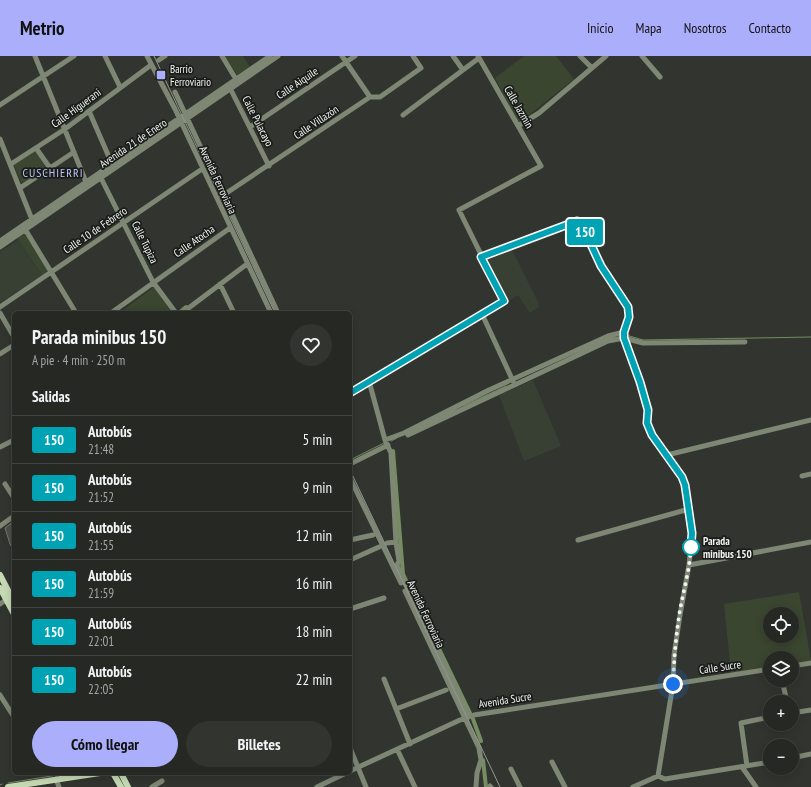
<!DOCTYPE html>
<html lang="es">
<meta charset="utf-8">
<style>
:root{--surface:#262823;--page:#323430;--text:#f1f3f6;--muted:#a4a6a6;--line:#424441;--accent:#abaffb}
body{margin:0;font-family:"PT Sans Narrow",sans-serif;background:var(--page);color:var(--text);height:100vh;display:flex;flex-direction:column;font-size:15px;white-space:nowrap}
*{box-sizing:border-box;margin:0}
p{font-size:13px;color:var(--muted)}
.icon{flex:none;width:22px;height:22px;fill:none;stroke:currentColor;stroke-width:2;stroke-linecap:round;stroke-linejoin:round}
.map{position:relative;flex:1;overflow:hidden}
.drawer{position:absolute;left:12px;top:255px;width:340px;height:464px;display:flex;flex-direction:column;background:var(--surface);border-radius:6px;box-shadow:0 2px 10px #0003,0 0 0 1px var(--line)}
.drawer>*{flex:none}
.badge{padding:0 8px;border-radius:3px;font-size:14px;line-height:26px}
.tools{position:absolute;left:763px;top:551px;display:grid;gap:8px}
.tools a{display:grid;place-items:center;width:36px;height:36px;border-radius:50%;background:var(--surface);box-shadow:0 2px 10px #0003,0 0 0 1px var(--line);font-size:20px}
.you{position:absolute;width:20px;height:20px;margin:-10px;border:3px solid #fff;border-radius:50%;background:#1a73e8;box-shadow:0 0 0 6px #1a73e833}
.map>.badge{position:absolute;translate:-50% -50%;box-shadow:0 0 0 2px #fff}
h2{padding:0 20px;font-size:15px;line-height:36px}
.round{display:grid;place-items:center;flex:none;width:42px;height:42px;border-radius:21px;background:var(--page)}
.overview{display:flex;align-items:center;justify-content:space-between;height:68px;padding:0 20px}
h1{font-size:19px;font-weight:800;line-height:30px}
.button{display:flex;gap:8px;margin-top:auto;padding:8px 20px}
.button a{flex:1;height:46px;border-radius:24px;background:var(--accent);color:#111;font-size:16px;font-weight:800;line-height:46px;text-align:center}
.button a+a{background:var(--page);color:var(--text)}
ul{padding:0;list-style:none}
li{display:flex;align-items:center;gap:12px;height:48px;padding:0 20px;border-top:1px solid var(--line)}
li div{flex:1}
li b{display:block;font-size:15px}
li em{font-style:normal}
li .badge{min-width:44px;font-weight:700;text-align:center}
header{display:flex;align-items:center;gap:24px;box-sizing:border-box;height:56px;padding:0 20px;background:var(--accent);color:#111}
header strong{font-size:19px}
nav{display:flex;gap:22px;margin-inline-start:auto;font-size:14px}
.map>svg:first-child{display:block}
.built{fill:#383f33}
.green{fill:#3a462f;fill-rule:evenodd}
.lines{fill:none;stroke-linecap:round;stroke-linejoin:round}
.stream{stroke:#768d62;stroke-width:1}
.canal{stroke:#768d62;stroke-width:4}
.building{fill:#4d514a;stroke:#757972}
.minor{stroke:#7d8774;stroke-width:5}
.major{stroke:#c5dab4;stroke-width:6}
.tram{stroke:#939692;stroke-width:1}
.line-casing{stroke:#fff;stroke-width:9}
.line{stroke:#00a3b4;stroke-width:6}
.walk{stroke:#f1f4f0;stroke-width:4;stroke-dasharray:0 7.2}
.poi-dot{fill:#abaffb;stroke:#1a1c19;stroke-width:1.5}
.stop-dot{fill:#fff;stroke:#00a3b4;stroke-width:2}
.labels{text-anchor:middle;stroke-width:3.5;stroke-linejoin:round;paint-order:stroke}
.poi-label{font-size:11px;fill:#f1f4f0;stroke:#1a1c19;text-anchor:start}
.street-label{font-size:11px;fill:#f1f4f0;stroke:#1a1c19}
.stop-label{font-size:11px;font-weight:bold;fill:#f1f4f0;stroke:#1a1c19;text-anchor:start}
.neighbourhood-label{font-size:12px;letter-spacing:1px;fill:#bec3fc;stroke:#1a1c19}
</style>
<header>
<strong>Metrio</strong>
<nav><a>Inicio</a><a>Mapa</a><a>Nosotros</a><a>Contacto</a></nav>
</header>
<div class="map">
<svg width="811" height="731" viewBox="0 0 811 731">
<rect width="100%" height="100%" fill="#32352f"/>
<path class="built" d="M18,184L42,219L0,247V196Z
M512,194L540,250L530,257L518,239L508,245L487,204Z
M533,324L561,390L524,405L499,339Z"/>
<path class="green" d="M225,0H243L250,11L237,19Z
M524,0H556L574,23L520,66L517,64L495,22Z
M35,95L37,96L46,112L22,128L14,109Z
M25,177L48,215L42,219L17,182Z
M154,231L174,257H119Z
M799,536L811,604L792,607V602H770V611L731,617L724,548ZM770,558H792V580H770Z"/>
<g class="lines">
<path class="stream" d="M626,279L643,284L811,281
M463,350L506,330
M391,385L397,382
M350,404L384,387
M8,727L70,717
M0,729L2,728"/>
<path class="canal" d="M180,256L186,251
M393,395L403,518L470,657
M473,663L481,685
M483,704L486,731"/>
</g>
<path class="building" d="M14,465V495L10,488L5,472Z"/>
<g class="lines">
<path class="minor" d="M35,0L86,126
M105,0L120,31
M147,0L175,53L271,257
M222,0L237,25
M342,0L370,41
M453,0L463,14
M580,0L592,12
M642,0L660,21
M159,4L165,0
M229,30L269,110
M175,36L278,257
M0,49L74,0
M89,55L112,108
M403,59L479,2
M518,70L539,57L606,0
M250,71L355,0
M0,83L33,166
M36,92L50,112
M11,108L65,73L151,9
M99,118L153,226L176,257
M20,132L74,96
M222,140L370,41H380L421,12L413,0
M25,173L76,257
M0,185L270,0
M0,191L278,0
M481,201L577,165L582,169L601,210L628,251L629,261L624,276V281L640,326L648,354L647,367L652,379L682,421L685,429L692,477L689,509L680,559L674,599L673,628L658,720
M220,228L234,257
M0,251L202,113
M0,257L14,281
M111,257L230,172
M182,257L247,208
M482,258L513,325
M0,298L14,289
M369,325L385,384L391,397L396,486L399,505L397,509L400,517L469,661
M350,337L504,245L459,154L541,110L478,0
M408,379L608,285L624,282L643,287L745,286
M385,384L404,377L489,334L608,280L624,276
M0,391L14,384
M667,399L811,364
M350,408L388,389
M802,420L811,418
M350,422L401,527
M5,428L14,442
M0,470L14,460
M350,484L373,479
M578,484L689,453
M387,487L396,486
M350,504L379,491
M689,509L811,486
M405,535L479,692L481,704L477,717L476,731
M0,548L9,542
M350,553L384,542
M792,610L811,607
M384,623L410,688
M782,624L787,646
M0,639L14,661
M396,653L446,634
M792,657L811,654
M350,692L366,731
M397,693L415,731
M792,702L811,698
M552,706L565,731
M747,710L741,667L770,661
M742,711L756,731
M511,713L520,731
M350,715L460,664L474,659L770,613
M56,723L59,731
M490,730L491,731
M152,731L162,725
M317,731L346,717
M633,731L658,720L665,723L770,706"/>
<path class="major" d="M0,519L14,546
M0,532L14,558
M113,717L121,731
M121,717L128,731
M8,731L100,717"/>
<path class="tram" d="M154,0L275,257
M350,414L500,731"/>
</g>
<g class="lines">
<g class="line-casing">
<path id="line" d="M350,337L504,245L481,201L577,165L582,169L601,210L628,251L629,261L624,276V282L640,326L648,354L647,367L652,379L682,421L685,429L692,477L691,491"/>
</g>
<use href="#line" class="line"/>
<path class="walk" d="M673,628C674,603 676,579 680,554C684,533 690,511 691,491"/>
</g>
<rect class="poi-dot" x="156" y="14" width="10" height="10" rx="2"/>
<circle class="stop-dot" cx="691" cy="491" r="8"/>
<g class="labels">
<g class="poi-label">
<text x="170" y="17">Barrio<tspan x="170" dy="13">Ferroviario</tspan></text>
</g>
<g class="street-label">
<text transform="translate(297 27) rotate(-34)" y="4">Calle Aiquile</text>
<text transform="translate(519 51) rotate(60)" y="4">Calle Jazmin</text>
<text transform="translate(76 52) rotate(-36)" y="4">Calle Higuerani</text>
<text transform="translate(258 65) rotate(63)" y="4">Calle Pulacayo</text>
<text transform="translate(316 66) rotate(-34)" y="4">Calle Villazón</text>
<text transform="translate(133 87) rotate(-34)" y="4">Avenida 21 de Enero</text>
<text transform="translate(218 124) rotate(65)" y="4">Avenida Ferroviaria</text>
<text transform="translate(95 174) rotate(-34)" y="4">Calle 10 de Febrero</text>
<text transform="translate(194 185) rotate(-35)" y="4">Calle Atocha</text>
<text transform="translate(145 186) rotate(64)" y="4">Calle Tupiza</text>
<text transform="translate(426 558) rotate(65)" y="4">Avenida Ferroviaria</text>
<text transform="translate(720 611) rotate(-8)" y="4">Calle Sucre</text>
<text transform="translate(505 644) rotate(-9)" y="4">Avenida Sucre</text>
</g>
<g class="stop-label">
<text x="703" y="489">Parada<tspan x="703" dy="13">minibus 150</tspan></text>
</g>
<g class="neighbourhood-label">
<text x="53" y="121">CUSCHIERRI</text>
</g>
</g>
</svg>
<div class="tools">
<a><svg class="icon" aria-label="locate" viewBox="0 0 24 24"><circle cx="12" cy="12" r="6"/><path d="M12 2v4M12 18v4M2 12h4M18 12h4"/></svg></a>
<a><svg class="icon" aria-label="layers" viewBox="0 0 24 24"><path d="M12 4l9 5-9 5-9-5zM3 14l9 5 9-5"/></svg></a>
<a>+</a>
<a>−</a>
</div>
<div class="you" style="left:673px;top:628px"></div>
<b class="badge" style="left:585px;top:176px;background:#00a3b4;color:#fff">150</b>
<section class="drawer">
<div class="overview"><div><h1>Parada minibus 150</h1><p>A pie · 4 min · 250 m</p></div><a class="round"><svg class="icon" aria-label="heart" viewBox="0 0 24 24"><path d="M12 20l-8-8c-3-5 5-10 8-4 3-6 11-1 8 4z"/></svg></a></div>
<h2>Salidas</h2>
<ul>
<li><span class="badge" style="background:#00a3b4;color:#fff">150</span><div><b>Autobús</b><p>21:48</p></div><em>5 min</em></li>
<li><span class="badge" style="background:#00a3b4;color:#fff">150</span><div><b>Autobús</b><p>21:52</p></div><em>9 min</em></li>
<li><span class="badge" style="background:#00a3b4;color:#fff">150</span><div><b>Autobús</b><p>21:55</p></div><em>12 min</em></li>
<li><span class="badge" style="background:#00a3b4;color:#fff">150</span><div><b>Autobús</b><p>21:59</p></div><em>16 min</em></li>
<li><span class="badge" style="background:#00a3b4;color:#fff">150</span><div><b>Autobús</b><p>22:01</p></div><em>18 min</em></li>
<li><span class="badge" style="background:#00a3b4;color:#fff">150</span><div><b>Autobús</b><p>22:05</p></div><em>22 min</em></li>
</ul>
<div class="button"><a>Cómo llegar</a><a>Billetes</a></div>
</section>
</div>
